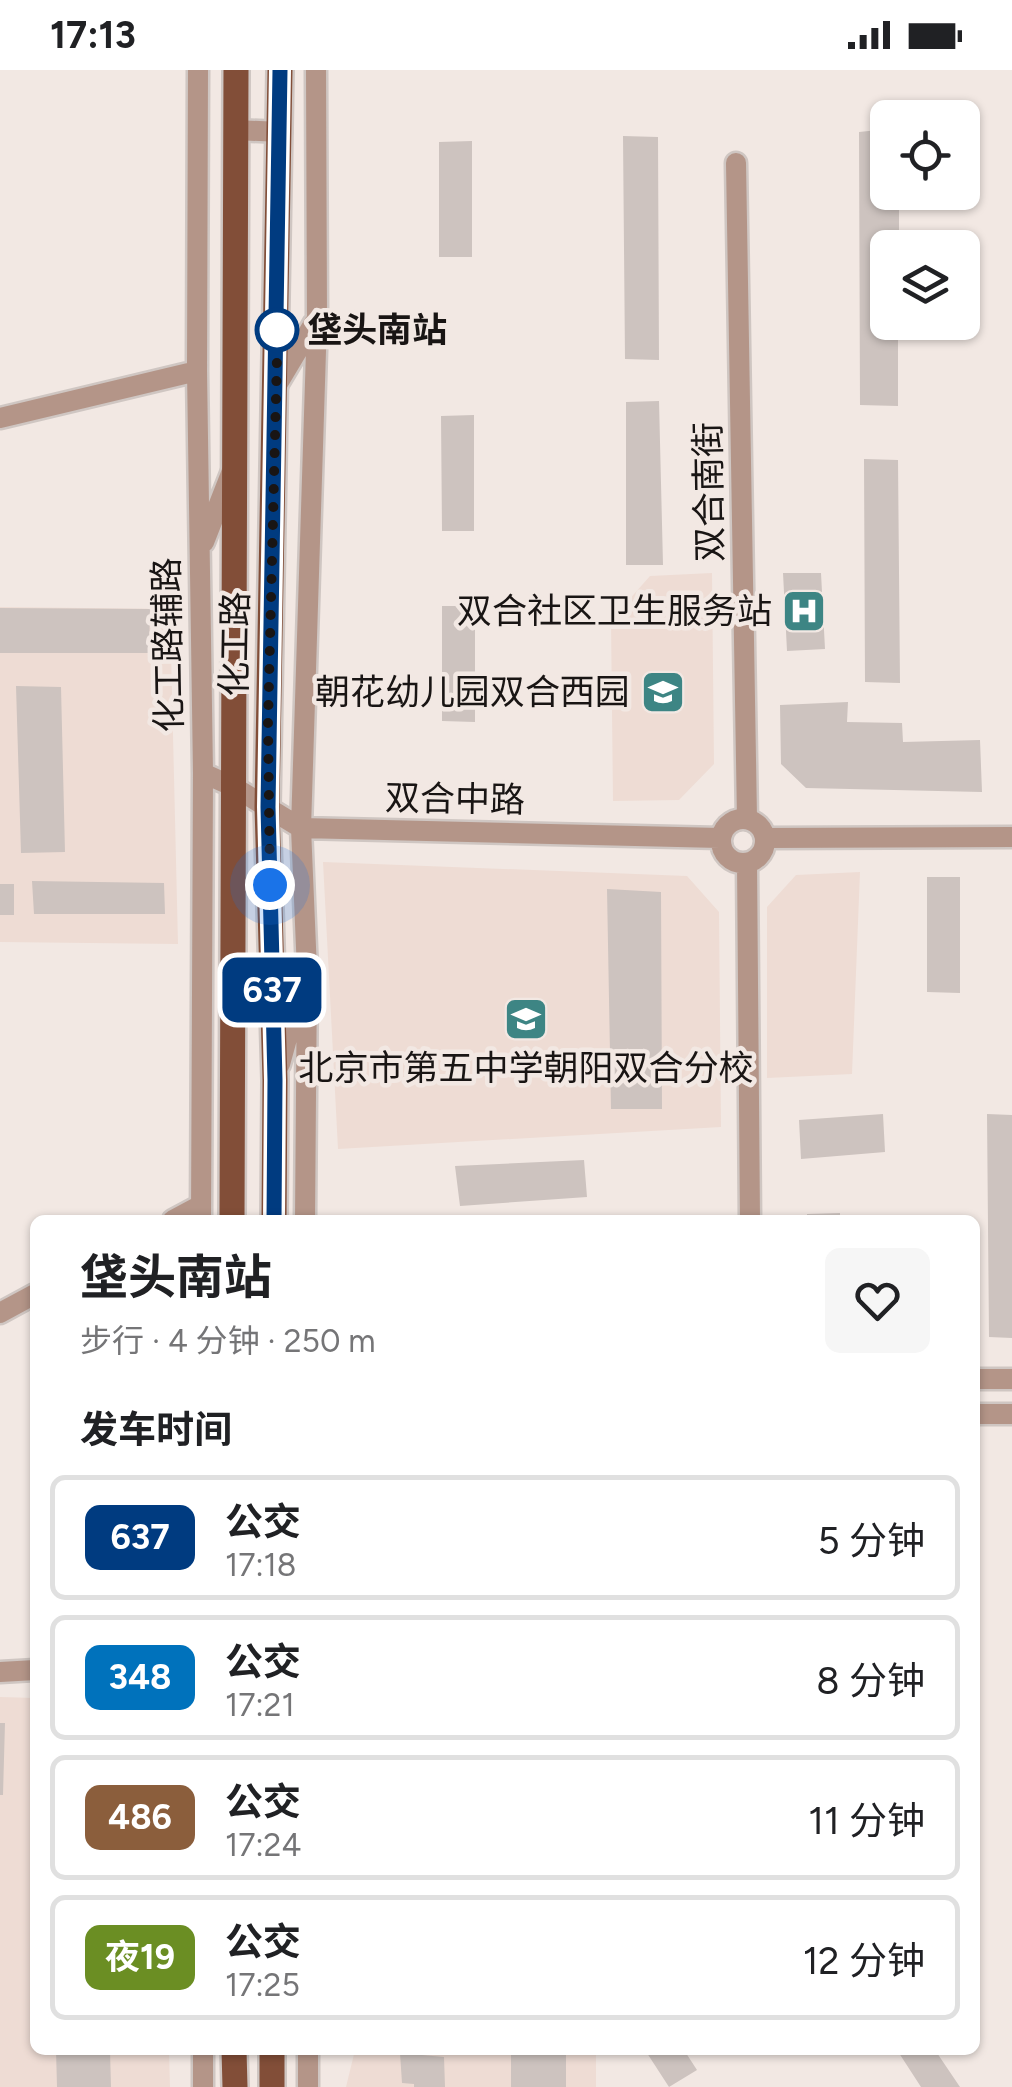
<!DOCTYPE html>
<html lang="zh">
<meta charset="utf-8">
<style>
:root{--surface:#fff;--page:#f6f6f6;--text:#202124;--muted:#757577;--line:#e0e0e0}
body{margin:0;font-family:Figtree,"Noto Sans SC",sans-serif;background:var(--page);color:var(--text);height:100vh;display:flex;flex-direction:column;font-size:38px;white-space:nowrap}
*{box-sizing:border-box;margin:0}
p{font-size:32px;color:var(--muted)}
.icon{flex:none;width:55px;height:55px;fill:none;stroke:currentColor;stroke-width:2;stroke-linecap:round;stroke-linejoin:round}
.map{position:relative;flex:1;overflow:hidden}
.details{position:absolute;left:30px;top:1145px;width:950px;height:840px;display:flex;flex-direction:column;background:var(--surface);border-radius:15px;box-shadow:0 2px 8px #0004}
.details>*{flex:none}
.badge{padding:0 20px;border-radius:15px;font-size:35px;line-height:65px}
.fabs{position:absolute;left:870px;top:30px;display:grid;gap:20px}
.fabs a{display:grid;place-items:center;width:110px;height:110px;border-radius:15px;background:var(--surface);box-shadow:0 2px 8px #0004;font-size:50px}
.you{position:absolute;width:50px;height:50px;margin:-25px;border:8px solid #fff;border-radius:50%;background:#1a73e8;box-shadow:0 0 0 15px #1a73e833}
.map>.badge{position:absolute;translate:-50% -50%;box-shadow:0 0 0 5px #fff}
h2{padding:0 50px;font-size:38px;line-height:90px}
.round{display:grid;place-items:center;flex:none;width:105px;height:105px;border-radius:15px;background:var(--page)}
.headline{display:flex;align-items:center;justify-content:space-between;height:170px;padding:0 50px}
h1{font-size:48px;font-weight:700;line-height:75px}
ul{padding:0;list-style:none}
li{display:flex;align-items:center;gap:30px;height:125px;margin:0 20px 15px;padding:0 30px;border:5px solid var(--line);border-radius:15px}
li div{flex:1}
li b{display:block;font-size:38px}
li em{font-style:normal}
li .badge{min-width:110px;font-weight:700;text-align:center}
.status{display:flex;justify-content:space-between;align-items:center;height:70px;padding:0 50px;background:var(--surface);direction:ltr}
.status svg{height:28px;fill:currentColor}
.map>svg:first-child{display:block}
.built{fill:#eedcd4}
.building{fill:#cdc3bf}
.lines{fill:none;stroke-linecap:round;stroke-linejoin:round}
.minor-casing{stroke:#cfc6c2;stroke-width:25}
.major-casing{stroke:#cfc6c2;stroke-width:30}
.minor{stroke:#b49588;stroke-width:20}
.major{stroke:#824e38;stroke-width:25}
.line-casing{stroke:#fff;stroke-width:22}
.line{stroke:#003b80;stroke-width:15}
.walk{stroke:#191514;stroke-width:10;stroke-dasharray:0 18}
.stop-dot{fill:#fff;stroke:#003b80;stroke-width:5}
.labels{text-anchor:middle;stroke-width:9;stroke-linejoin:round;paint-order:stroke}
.stop-label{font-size:35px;font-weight:bold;fill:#191514;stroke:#f2e8e3;text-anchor:start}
.street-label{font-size:35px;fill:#191514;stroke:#f2e8e3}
.poi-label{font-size:35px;fill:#191514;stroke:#f2e8e3;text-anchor:end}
</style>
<div class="status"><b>17:13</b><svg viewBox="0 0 49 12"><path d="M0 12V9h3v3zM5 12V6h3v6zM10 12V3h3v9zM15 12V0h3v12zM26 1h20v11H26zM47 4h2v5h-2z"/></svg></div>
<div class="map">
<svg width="1012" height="2017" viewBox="0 0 1012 2017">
<rect width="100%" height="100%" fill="#f2e8e3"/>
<path class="built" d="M712,503L714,694L679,730L613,731L611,550L650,506Z
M0,537L170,539L178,874L0,872Z
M323,792L687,806L719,842L721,1057L338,1079Z
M860,802L852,1004L767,1008V837L796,805Z
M0,1627L35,1628V1980H169L170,2017H0Z
M355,1980H596V2017H346Z"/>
<path class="building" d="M888,59V122H899V178H888V252H898V336L860,335L859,62Z
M623,66L658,67L659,290L625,289Z
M472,71V187H439V72Z
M659,331L663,495H626V332Z
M474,345V461H442L441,346Z
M864,389L898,390L900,613L865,612Z
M783,503H821L825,579L787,581Z
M442,536H475V652L442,651Z
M0,538L150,539L149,583H0Z
M16,616L61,617L65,782L21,783Z
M848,632L847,652L902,653L903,672L980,670L982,722L806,718L781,694L780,635Z
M927,807H960V923L927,922Z
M32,811L164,813L165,844H34Z
M0,814H14V845H0Z
M607,819L661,822L662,1039H611Z
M883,1044L885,1082L801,1089L799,1050Z
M987,1044L1012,1045V1268L989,1267Z
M584,1090L587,1127L460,1136L455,1096Z
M840,1143V1150H807V1144Z
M0,1653H5L3,1725H0Z
M56,1980H110L111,2017H57Z
M511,1980H566V2017H511Z
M645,1980H684L697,2000L669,2017Z
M897,1980H935L960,2017H921Z
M400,1983L444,1987L445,2017H414V2014L402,2013Z"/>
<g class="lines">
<g class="minor-casing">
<path id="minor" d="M198,0L197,301L203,703L201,1150
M236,60L281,62
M736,93L747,749
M277,315L314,253
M0,348L197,301
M204,472L232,401
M203,703L234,717L301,758L720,768
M721 771a22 22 0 1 1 44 0a22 22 0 1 1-44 0Z
M765,768L1012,767
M747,793L750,1150
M280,994L299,925
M173,1150L201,1135
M305,1150L307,901L301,758L317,249L316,0
M0,1243L35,1224
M975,1309H1012
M975,1344H1012
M0,1602L35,1600
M203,1980V2017
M308,2017V1980"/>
</g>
<g class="major-casing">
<path id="major" d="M232,1150L236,0
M274,1150L275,1010L267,737L280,0
M234,1980L235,2017
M272,2017V1980"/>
</g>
<use href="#minor" class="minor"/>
<use href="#major" class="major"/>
</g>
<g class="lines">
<g class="line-casing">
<path id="line" d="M274,1150L275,1010L268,737L280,0"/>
</g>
<use href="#line" class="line"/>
<path class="walk" d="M270,815L268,653L278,245L277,260"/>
</g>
<defs>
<g id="hospital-square" transform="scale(2.25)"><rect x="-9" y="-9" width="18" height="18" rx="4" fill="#3d8584" stroke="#f2e8e3"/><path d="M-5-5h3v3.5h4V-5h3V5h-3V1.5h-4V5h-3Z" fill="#fff"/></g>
<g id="school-square" transform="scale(2.25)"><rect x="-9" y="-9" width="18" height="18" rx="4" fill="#3d8584" stroke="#f2e8e3"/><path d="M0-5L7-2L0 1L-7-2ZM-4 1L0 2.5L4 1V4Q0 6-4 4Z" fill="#fff"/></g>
</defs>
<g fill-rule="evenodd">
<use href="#hospital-square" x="804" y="541"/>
<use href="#school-square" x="663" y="622"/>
<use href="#school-square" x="526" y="949"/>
</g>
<circle class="stop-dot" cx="277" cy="260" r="20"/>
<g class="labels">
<g class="stop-label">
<text x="307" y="272">垡头南站</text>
</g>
<g class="street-label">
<text transform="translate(709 422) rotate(-91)" y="12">双合南街</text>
<text transform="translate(235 574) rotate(-89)" y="12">化工路</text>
<text transform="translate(168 575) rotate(-91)" y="12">化工路辅路</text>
<text transform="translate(455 729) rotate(1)" y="12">双合中路</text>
</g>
<g class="poi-label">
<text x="772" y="553">双合社区卫生服务站</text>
<text x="630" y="634">朝花幼儿园双合西园</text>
<text x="526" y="1010" text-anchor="middle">北京市第五中学朝阳双合分校</text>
</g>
</g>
</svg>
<div class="fabs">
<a><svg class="icon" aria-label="locate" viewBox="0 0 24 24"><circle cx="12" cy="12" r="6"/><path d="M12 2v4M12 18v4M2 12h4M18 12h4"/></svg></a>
<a><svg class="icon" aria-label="layers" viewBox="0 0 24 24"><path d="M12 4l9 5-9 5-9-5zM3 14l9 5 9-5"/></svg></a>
</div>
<div class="you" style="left:270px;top:815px"></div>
<b class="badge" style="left:272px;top:920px;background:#003b80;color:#fff">637</b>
<section class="details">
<div class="headline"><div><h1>垡头南站</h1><p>步行 · 4 分钟 · 250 m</p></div><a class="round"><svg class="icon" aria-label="heart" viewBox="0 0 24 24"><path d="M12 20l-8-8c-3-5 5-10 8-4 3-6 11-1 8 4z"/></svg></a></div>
<h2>发车时间</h2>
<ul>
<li><span class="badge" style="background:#003b80;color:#fff">637</span><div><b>公交</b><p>17:18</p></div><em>5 分钟</em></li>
<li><span class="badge" style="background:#0072bc;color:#fff">348</span><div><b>公交</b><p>17:21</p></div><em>8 分钟</em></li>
<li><span class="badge" style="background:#8b5e3c;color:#fff">486</span><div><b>公交</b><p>17:24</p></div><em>11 分钟</em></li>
<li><span class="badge" style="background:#6b8e23;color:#fff">夜19</span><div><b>公交</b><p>17:25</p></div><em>12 分钟</em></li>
</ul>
</section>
</div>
